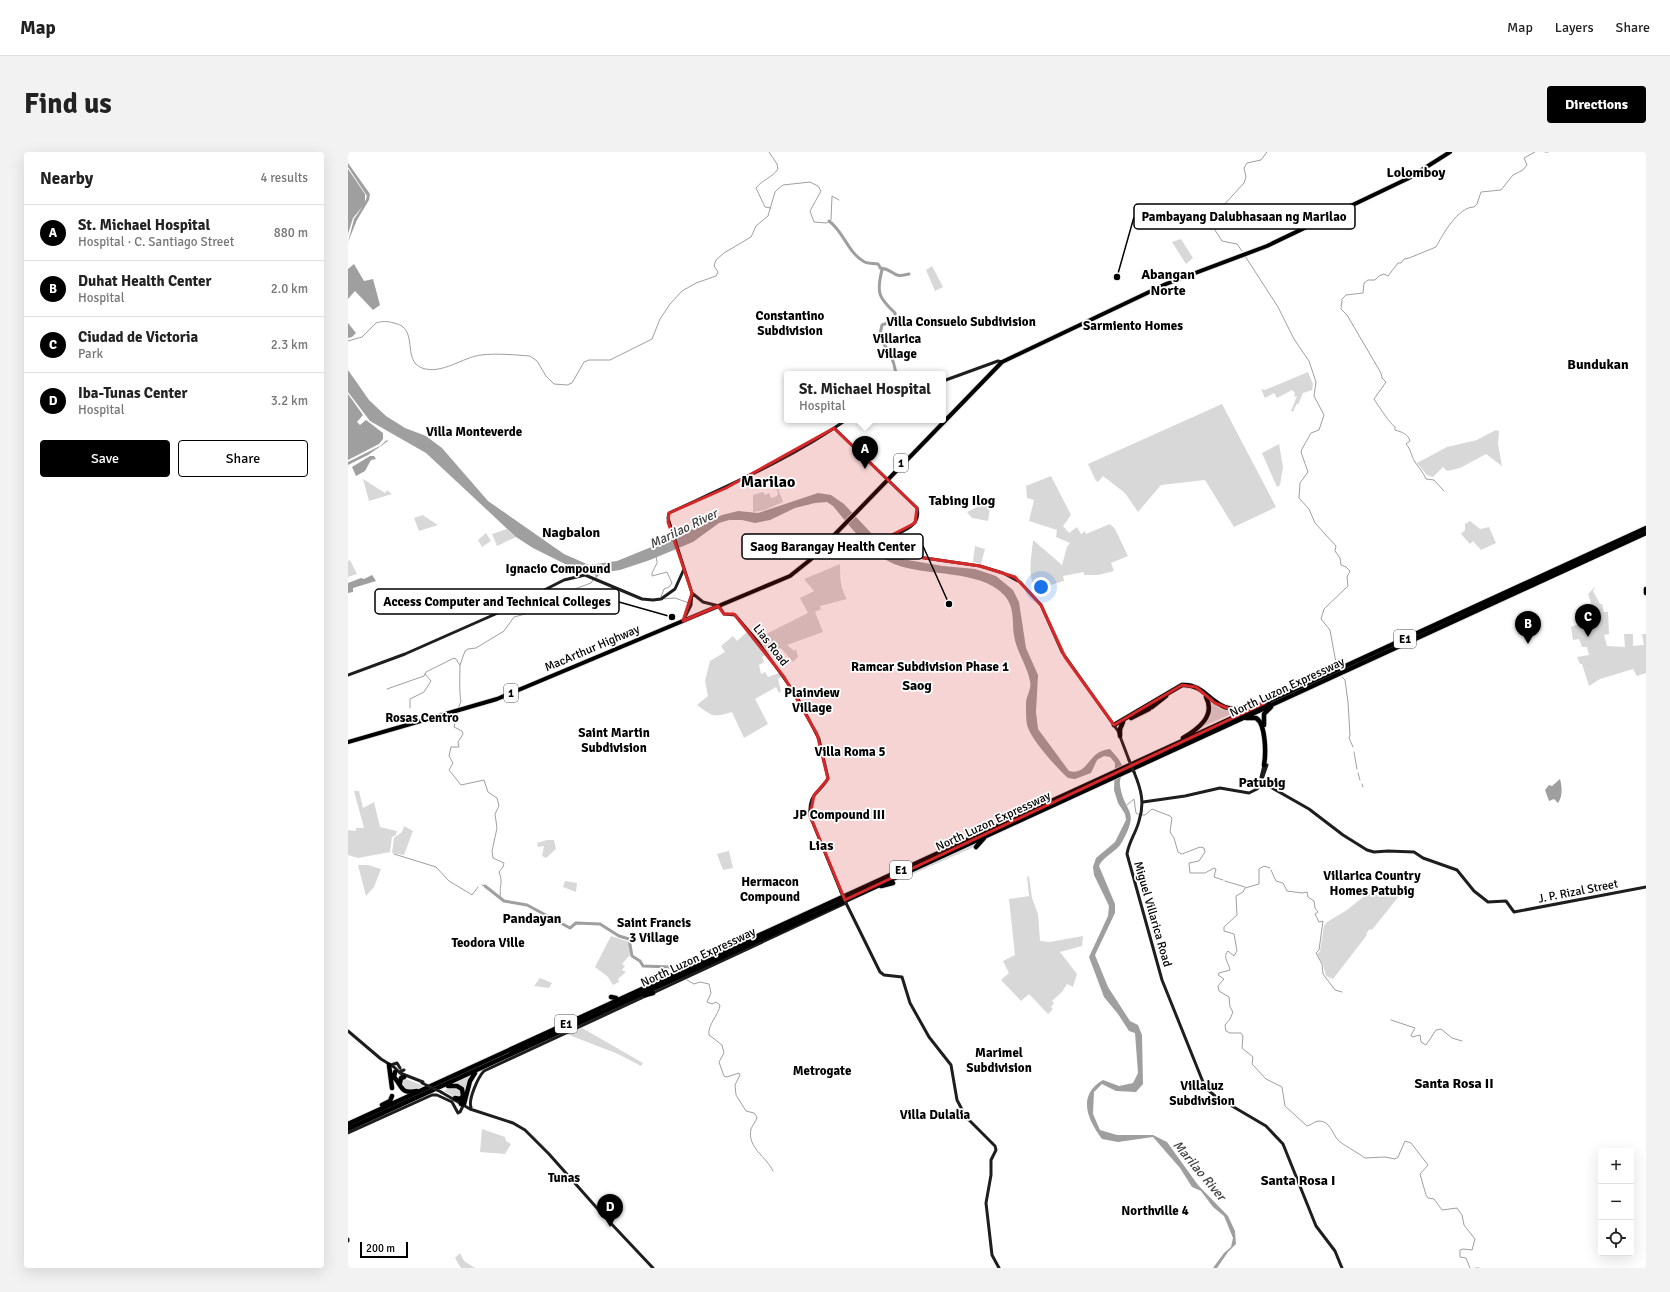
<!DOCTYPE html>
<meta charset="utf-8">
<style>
body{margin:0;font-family:Signika,sans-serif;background:#f2f2f2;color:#222}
.controls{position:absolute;right:12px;bottom:12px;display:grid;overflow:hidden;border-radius:4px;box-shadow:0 4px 16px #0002}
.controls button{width:36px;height:36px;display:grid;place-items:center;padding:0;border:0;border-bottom:1px solid #e0e0e0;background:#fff;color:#222;font:20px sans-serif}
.scale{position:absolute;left:12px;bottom:10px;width:48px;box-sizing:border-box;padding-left:4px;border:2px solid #000;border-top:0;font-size:11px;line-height:14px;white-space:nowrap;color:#000;-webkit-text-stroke:3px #fff;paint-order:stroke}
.you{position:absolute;left:693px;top:435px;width:14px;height:14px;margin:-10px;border:3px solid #fff;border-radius:50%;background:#1a73e8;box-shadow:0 0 0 6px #1a73e833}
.badge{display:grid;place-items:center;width:26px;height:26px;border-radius:50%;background:#000;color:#fff;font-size:13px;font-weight:700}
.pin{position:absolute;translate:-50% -33px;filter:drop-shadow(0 1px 2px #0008)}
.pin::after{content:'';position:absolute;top:21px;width:14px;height:12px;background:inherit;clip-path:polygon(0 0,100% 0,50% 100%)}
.popup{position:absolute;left:436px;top:219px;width:162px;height:52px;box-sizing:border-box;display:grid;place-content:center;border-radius:4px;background:#fff;filter:drop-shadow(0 1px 3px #0005);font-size:13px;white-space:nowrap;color:#767676}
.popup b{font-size:15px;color:#222}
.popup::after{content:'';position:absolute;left:50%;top:100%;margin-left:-8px;border:8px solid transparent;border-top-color:#fff}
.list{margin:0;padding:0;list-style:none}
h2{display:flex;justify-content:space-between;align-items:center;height:52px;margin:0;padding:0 16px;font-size:17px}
h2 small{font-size:13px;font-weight:400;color:#767676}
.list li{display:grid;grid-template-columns:26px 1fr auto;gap:12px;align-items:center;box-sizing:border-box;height:56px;padding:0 16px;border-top:1px solid #e0e0e0}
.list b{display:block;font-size:15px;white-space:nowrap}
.list p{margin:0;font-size:13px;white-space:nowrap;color:#767676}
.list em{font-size:13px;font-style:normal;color:#767676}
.actions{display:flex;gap:8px;padding:12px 16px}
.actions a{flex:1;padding:9px 0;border:1px solid #000;border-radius:4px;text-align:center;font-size:14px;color:#000}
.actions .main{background:#000;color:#fff}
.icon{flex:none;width:22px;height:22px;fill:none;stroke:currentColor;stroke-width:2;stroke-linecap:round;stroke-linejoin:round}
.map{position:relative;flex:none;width:1298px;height:1116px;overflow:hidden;border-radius:4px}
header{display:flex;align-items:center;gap:24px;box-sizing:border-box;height:56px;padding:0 20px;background:#fff;border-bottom:1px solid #e0e0e0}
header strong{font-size:19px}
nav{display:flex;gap:22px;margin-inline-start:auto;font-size:14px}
.intro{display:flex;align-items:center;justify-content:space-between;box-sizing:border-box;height:96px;padding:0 24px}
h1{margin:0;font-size:28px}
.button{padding:10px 18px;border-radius:4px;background:#000;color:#fff;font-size:14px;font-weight:700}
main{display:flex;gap:24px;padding:0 24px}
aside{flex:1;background:#fff;border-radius:4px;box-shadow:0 4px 16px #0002}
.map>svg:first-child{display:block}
</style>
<header>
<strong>Map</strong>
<nav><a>Map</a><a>Layers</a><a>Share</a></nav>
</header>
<div class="intro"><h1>Find us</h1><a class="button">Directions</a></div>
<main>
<aside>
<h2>Nearby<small>4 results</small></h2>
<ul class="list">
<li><span class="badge">A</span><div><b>St. Michael Hospital</b><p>Hospital · C. Santiago Street</p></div><em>880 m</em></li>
<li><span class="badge">B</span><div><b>Duhat Health Center</b><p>Hospital</p></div><em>2.0 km</em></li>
<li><span class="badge">C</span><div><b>Ciudad de Victoria</b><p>Park</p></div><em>2.3 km</em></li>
<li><span class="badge">D</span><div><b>Iba-Tunas Center</b><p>Hospital</p></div><em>3.2 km</em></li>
</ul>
<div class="actions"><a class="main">Save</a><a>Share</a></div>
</aside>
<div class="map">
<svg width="1298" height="1116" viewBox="0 0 1298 1116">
<rect width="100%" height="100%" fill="#fff"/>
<path fill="#d8d8d8" d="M833 87 845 106 838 112 824 90Z
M584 114 595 135 587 139 578 118Z
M960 220 965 232 964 238 955 241 950 253 949 251 945 260 943 259 949 244 946 245 947 241 944 238 929 246 926 241 917 246 913 237 917 238Z
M874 252 928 355 886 375 857 328 813 333 790 360 777 341 755 324 750 330 748 329 740 312Z
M1148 278 1151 279 1150 292 1154 314 1138 302 1112 316 1099 319 1095 315 1085 325 1079 323 1069 311 1099 295 1129 288Z
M931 292 935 315 932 333 929 335 914 301Z
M703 324 723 363 715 374 721 381 729 375 733 382 737 379 738 382 762 372 767 377 780 404 763 411 766 419 750 423H736V420L715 424 716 429 689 437C678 427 684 403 685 388L714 413 719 395 722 391 708 385 709 378 681 369 686 348 679 346 678 334Z
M15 327 37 341 39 338 44 342 21 349Z
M429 334 435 350 417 358 405 360V343L415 340 417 343 421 341 423 346 429 344 430 341 428 335Z
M639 350 642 356 640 369 624 366 619 360Z
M75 363 76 364 90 373 71 379 66 366Z
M1122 369 1132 377 1141 375 1148 391 1133 398 1125 389 1122 392 1113 382 1117 378V372Z
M159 377 168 385 149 394 144 382Z
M138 381 143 389 134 395 130 388Z
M627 394 637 397 633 412 625 410Z
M2 408 9 422 0 425V409Z
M492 412C492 425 492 436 499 447L472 454 473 457 467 460 475 480 439 493 446 499 448 497 450 505 445 510 433 496 421 501 410 486 460 461 452 446 466 439 456 427Z
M1248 434 1245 439 1252 452H1254L1256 460H1260L1261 482 1256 483 1259 494 1277 495 1276 482H1285V494L1296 493 1294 482H1298V521L1289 524 1285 517 1252 527 1241 534 1234 512H1232L1229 505 1241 503 1239 495H1234L1231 487 1225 488 1223 475 1233 471 1246 469V460L1240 442Z
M399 480 418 503 414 505 416 510 411 513 413 522 417 520 420 525 431 521 434 524 430 527 433 539 431 541 428 535 407 547 420 572 396 586 384 560C365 566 364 564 349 553L360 544 357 529 362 509 377 500 373 494 385 484 389 489Z
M861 549 872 557 887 560 850 577C860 568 864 563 861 549Z
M6 639H11L15 656 26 650 32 675 49 679 48 683 44 685 42 700 10 706 0 703V678L8 679V676H16Z
M56 674 65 679 56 703 44 701 46 686 54 680Z
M199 688H206L208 697 198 706 194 704 196 694 190 695 189 691Z
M630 689 626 695 563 723 541 731Z
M381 699 385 716 375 718 369 702Z
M10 713H20L33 717 26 735 18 744Z
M681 724 684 746 690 762 692 789 702 790 735 784 734 794 712 800 729 822 725 835 719 832 714 840 704 849 706 851 703 855 705 857 700 862 681 842 673 849 653 828 661 821 655 809 667 803 661 747 681 744 679 725Z
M217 729 229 731 228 740 215 735Z
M1045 736 1051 744 1024 778 1022 777 1018 782 1019 783 985 827 978 824 975 812 969 802 972 799 976 774 979 770 999 758 1024 738 1031 745Z
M263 784 281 790 282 803 274 812 277 814 274 818 278 820 270 827 271 830 265 833 260 825 247 815Z
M192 826 204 831 201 836 186 834Z
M234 876 295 911 293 914 270 902 221 883H216Z
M123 923 120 927 118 940 113 933 107 931Z
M56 926 75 934 66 938 57 936 55 932Z
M111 935 114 943 108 946 96 939 101 936Z
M134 977 157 985 158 989 163 992 157 1002 132 1000Z
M112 1101 116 1109 127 1116H113L107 1106Z"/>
<path fill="#9f9f9f" d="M0 11 22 42 21 48 9 68 0 90 6 67 15 54 5 66 0 82V17L17 42V50L19 44 0 15Z
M6 112 16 129 25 127 32 153 25 158 7 139 0 147V117Z
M0 171 8 181 4 185 0 186Z
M0 218 21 248 38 264 57 276 78 284 94 296 140 349 216 402 241 413 269 409 323 387 374 363 390 359 410 361 470 341 483 343 496 352 538 397 554 407 595 414 627 417 648 424 665 438 671 450 678 496 690 523 688 560 690 577 721 619C741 624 739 599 762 597 767 603 774 609 775 618 775 623 771 627 772 633 776 662 793 656 774 690 769 700 755 704 751 714L767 752V761L747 803 760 835 782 869 790 873 794 883 795 932 788 940 768 939 754 932 746 940 745 962 752 978 769 983H805L819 990 850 1033 880 1064 887 1079 888 1092 880 1100 869 1116H865L876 1101 883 1095 885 1086 876 1064 865 1055 853 1039 844 1035 832 1016 805 985 770 990 754 987C739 967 729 943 755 928L771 934 785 931 790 921 787 881 781 879 770 862 756 845 741 805 760 764 761 754 746 723 745 715 748 706 767 690 778 668 777 662 770 651 766 638 767 611 762 605 756 604 749 608 743 621 727 627 720 626C709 616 683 588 679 573 678 567 678 559 678 552 678 544 684 537 682 529 679 513 668 499 666 483 664 469 667 455 656 443 632 417 579 425 546 412 521 401 502 374 485 354L479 350 467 351 447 356 422 368 407 371 394 368H381L371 371 345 390 302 408 272 418 253 421 248 426 247 423 225 416 185 396 168 385 78 301 22 269 0 240Z
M0 242 15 263 9 270 12 273 18 268 35 281V287L31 292 0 308Z
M39 288 40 289 20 303 0 313V310L32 294Z
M22 304H26L28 307 23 308 17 319 8 324 4 315Z
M24 423 28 429 5 436V440L0 441V431L13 426 16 427Z
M1212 627C1214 635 1215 644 1210 651L1206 647 1201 649 1197 638 1201 633 1204 634Z"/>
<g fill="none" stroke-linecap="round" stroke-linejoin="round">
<path stroke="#9f9f9f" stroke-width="1" d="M421 0 429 12 430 17C424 26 415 27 408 36L417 55 423 56
M1197 0H1200
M864 73 861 62 873 56 896 31 898 25 896 16 899 11 913 8 919 0
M865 75 874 89 889 92 894 99
M897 104 930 155 946 187 961 209 968 230 966 244 976 263 971 278 963 281 954 297 953 300 960 320 952 331 951 346 961 357 967 371 988 394 987 399 992 406 993 413 998 415 1002 419 999 425 1000 434 976 457 973 467 982 478 988 511
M0 189 14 185 28 171C34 169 39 169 46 171 72 176 53 208 74 216 94 223 115 205 133 203 149 201 167 203 182 204L189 209 198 224 206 232 219 233 224 231 236 210 241 208H262L304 187 312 167 322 152 334 139 348 131 368 124 370 120 366 114 368 108 376 101 403 85 408 74 420 64 427 40 430 37 435 33 462 30 470 34 473 39 462 59 466 70 479 71 483 68 484 44 491 48
M1096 339 1086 328 1078 327C1075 320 1071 316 1067 310 1063 304 1064 299 1058 292L1062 289C1060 282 1054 280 1047 278V275C1043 273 1029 252 1026 247L1038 230 1034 226 1033 221 999 163 993 157 994 147 998 143 1015 141 1016 131 1020 128H1027L1031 124 1036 122 1040 124 1050 111H1053L1056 107 1061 106 1088 95C1095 82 1110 55 1126 55L1129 52 1133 40 1153 38 1165 23 1175 18 1179 13 1176 6 1187 0
M308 404 309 410
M309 411 304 421V424L319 420 324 431 321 435 316 437 313 445
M314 447 327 446 341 451
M994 525 997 528 1000 550 1002 583 1001 586 1005 595
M39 537 76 524 78 520 104 507 107 506 112 513 117 499 120 497 128 496 156 479 166 465 181 461 224 438 243 431 245 428
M62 556V547L76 540 83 529 77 522
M110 557 113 549C111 543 112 520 112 513
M110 560 106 575 114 579 115 582 110 590 111 595H103L101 604 105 611 101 618 113 633 136 628 140 640 149 646 151 654 147 662 149 676 144 699 145 706 156 711 155 715 151 720C156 732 150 735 153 747
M1006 600 1009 617
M1010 621 1012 628
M1014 632 1015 635
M779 653 786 647 788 661 792 663H797L804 657 822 664 824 666 822 680 826 686 830 700 834 702 852 695 856 696 857 700 851 709 841 711 842 721H857L866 716 868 717 866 725 875 728
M46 702 88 715 101 729 121 741 124 743 130 735
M922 716 916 714 911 717V732L897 736 895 740 888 744 889 763 876 775V779L886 782 889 799 886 804 880 799C874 805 881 811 882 818L871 821 870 823 876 827 870 834 871 839 881 845 882 855 885 860 882 867 877 873 878 879 882 881H893L895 884 894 896 905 905 904 912 918 927 934 935 937 954 959 974C963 973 967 969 971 969 982 969 984 981 990 988 992 991 1012 1002 1017 1006L1037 1005 1047 1007 1050 1005 1057 989 1063 991 1080 1013 1072 1022 1078 1043 1080 1046 1086 1047 1094 1058 1109 1056 1114 1063 1116 1073 1127 1087 1124 1098 1115 1097 1112 1098V1105L1118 1106 1122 1116
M923 718 928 729 935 731 939 739 954 741 959 740 960 745 966 749 967 756 970 760 967 762 971 770 975 769 971 798 968 801 974 812 975 822 987 838 994 840
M877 729 897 735
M134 733 137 734
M339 828 346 832 352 830 361 832 363 841 359 850 364 852 368 850 372 853C371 863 359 873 361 883L374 893 376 901 371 910 376 924 379 925 391 921 392 923 387 933 388 943 398 959 406 961 409 965C408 970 405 972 403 977 399 996 418 1004 425 1019
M1043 868 1067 876 1063 883 1064 885 1072 883 1073 890 1078 893 1088 878 1093 877 1104 886 1114 889
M1128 1116H1131"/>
<path stroke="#9f9f9f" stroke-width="3" d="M481 69C496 80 499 99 515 109 518 112 525 111 530 112L534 118C528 141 531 146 547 161V168L534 173C529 191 536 189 542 202 545 208 547 215 548 221
M532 116C547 117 543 127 561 122
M137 734 156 749 179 753 222 776 228 771 252 772 271 784 281 787 284 804 292 809 295 814 323 815"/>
<defs>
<path id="trunk" d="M0 590 149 547 442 424 462 408 654 210 818 132 919 94 1061 26 1102 0"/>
<path id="motorway" d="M1298 437V441
M804 555 818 544
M783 566 801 557
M898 566H908C918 572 918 602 916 613
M766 573 834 533C862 531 864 566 902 555
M916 573V562L923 555
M772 584V577L775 570
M835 586C850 577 868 564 858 545
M628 695 636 686
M533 734 545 731
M297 843 305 841
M263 845 268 846
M41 913 44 936
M47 920 46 925C55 935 52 942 69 939
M52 931 53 926 56 925
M100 934H109L114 937 115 944 113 952
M107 946 112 947 115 944
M116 952 122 929 127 921
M34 953 42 949 44 944
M0 972 1298 376
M0 977 1298 381"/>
</defs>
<use href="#trunk" stroke="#dbdbdb" stroke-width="5.5"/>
<use href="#motorway" stroke="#dbdbdb" stroke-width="6"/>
<path stroke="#1e1e1e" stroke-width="3" d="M595 229 650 209 654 210
M486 276 569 356C574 375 553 379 541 386L540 389 542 392 563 404 632 414 655 421 672 430 693 453 714 500 770 579 781 608
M335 469 343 453 344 441
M0 523 57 502 161 456 216 428 237 423 294 447 305 448 313 447 327 437 336 417
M786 620C793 637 797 651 791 669 788 681 781 689 779 702L814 828 855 930 859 937 867 944 918 974 935 992 968 1074 987 1099 994 1116
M913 625 916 613
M912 629 961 657 995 683 1019 698 1026 700 1040 699 1066 700 1075 706 1109 718 1126 739 1140 750 1158 749 1166 760 1298 735
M795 650 837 644 872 636 901 641 909 637 912 633 919 613
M493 740 462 664C460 640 472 642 480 626L471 587 448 543 411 491 387 463 376 462 371 454 355 450 344 441 320 366 321 361C381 333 443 307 498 268
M498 751 532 820 536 823 554 825 562 851 581 885 603 913 609 948 618 965 647 994 648 998 643 1008V1023L638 1051 644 1103 651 1116
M305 841 498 751
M0 879 33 907 46 915 52 921 75 930
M43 913 49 911 52 916
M54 923 53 919 56 918
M93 940 122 957 165 971 177 978 201 1002 256 1064 305 1116
M123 955C120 948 130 925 136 919L300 843
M0 981 84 943H89L104 950 110 961 112 960 116 952
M0 1087V1089"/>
<use href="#trunk" stroke="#000" stroke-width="4"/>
<use href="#motorway" stroke="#000" stroke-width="4.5"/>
<path stroke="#1e1e1e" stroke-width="3" d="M781 608 786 620
M493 740 498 751
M74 931 93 940"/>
</g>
<path fill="#d62828" fill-opacity="0.2" stroke="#d62828" stroke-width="3" stroke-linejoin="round" d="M486 276 569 356 567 371 536 387 563 404 632 414 667 425 693 453 717 505 766 573 834 533 848 535 867 551 882 557 893 558 917 551 497 748 462 664 466 643 480 627 469 582 436 525 386 462H376L370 454 335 469 344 441 320 370 321 361 378 336Z"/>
<g text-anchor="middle" stroke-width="3.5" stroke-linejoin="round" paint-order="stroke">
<g fill="#fff" stroke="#4c4c4c" stroke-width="1">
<rect x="546" y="302" width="14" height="18" rx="3"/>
<rect x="1046" y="478" width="22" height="18" rx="3"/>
<rect x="156" y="532" width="14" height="18" rx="3"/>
<rect x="542" y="709" width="22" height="18" rx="3"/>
<rect x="207" y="863" width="22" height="18" rx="3"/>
</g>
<g font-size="11" font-weight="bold" fill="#000">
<text x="553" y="315">1</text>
<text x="1057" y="491">E1</text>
<text x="163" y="545">1</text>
<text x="553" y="722">E1</text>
<text x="218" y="876">E1</text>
</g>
<g font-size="12" fill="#000" stroke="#fff">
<text transform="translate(423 493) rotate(52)" y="4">Lias Road</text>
<text transform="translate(244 496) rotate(-23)" y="4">MacArthur Highway</text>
<text transform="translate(939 535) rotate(-25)" y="4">North Luzon Expressway</text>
<text transform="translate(645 669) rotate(-25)" y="4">North Luzon Expressway</text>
<text transform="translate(1230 739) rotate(-11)" y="4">J. P. Rizal Street</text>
<text transform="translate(805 762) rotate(74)" y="4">Miguel Villarica Road</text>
<text transform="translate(350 805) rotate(-25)" y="4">North Luzon Expressway</text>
</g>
<g font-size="13" font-weight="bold" fill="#000" stroke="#fff">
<text x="442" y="168">Constantino<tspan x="442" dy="15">Subdivision</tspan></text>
<text x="613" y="174">Villa Consuelo Subdivision</text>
<text x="785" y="178">Sarmiento Homes</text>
<text x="549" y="191">Villarica<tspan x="549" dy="15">Village</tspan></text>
<text x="126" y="284">Villa Monteverde</text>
<text x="210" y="421">Ignacio Compound</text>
<text x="582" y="519">Ramcar Subdivision Phase 1</text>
<text x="464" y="545">Plainview<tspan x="464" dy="15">Village</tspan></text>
<text x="74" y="570">Rosas Centro</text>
<text x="266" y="585">Saint Martin<tspan x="266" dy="15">Subdivision</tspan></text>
<text x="502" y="604">Villa Roma 5</text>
<text x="491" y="667">JP Compound III</text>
<text x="1024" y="728">Villarica Country<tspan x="1024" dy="15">Homes Patubig</tspan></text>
<text x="422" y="734">Hermacon<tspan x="422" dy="15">Compound</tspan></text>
<text x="306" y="775">Saint Francis<tspan x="306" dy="15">3 Village</tspan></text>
<text x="140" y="795">Teodora Ville</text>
<text x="651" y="905">Marimel<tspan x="651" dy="15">Subdivision</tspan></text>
<text x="474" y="923">Metrogate</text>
<text x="854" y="938">Villaluz<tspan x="854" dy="15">Subdivision</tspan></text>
<text x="587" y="967">Villa Dulalia</text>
<text x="216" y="1030">Tunas</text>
<text x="807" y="1063">Northville 4</text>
</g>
<g font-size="13" font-style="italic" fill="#404040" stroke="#fff">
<text transform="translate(335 376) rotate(-26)" y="5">Marilao River</text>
<text transform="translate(852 1018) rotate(50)" y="5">Marilao River</text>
</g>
<g font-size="14" font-weight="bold" fill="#000" stroke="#fff">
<text x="1068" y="25">Lolomboy</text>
<text x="820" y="127">Abangan<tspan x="820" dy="16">Norte</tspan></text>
<text x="1250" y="217">Bundukan</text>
<text x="614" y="353">Tabing Ilog</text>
<text x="223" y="385">Nagbalon</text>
<text x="569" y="538">Saog</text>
<text x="914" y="635">Patubig</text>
<text x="473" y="698">Lias</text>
<text x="184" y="771">Pandayan</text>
<text x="1106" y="936">Santa Rosa II</text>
<text x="950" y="1033">Santa Rosa I</text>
</g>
<g font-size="16" font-weight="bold" fill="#000" stroke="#fff">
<text x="420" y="335">Marilao</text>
</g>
</g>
<path fill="none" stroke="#000" stroke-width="1.5" d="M769 125L786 65M601 452L575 394M324 465L271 450"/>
<g fill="#000" stroke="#fff" stroke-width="1.5">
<circle cx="769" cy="125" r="4"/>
<circle cx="601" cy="452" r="4"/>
<circle cx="324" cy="465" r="4"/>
</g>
<g fill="#fff" stroke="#000" stroke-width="1.5">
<rect x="786" y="52" width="221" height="25" rx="4"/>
<rect x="394" y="382" width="181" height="25" rx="4"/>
<rect x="27" y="437" width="244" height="25" rx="4"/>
</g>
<g font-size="13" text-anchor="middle" font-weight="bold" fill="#000">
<text x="896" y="69">Pambayang Dalubhasaan ng Marilao</text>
<text x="485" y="399">Saog Barangay Health Center</text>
<text x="149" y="454">Access Computer and Technical Colleges</text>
</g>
</svg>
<div class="controls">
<button>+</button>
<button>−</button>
<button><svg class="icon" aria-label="locate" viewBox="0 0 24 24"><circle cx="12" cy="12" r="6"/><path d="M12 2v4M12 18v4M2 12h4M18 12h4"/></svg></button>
</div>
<div class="scale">200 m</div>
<div class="you"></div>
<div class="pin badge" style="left:517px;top:317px">A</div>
<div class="popup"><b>St. Michael Hospital</b>Hospital</div>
<div class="pin badge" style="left:1180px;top:492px">B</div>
<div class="pin badge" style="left:1240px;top:485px">C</div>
<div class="pin badge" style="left:262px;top:1075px">D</div>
</div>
</main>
